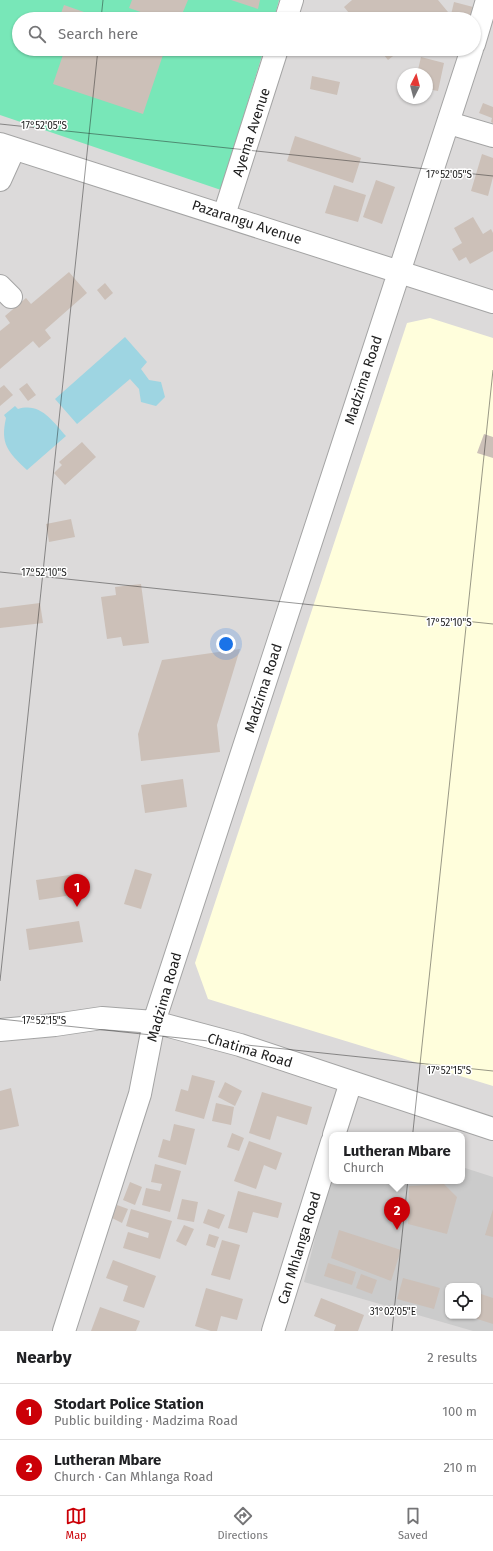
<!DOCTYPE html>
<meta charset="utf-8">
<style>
body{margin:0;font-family:"Fira Sans",sans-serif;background:#f2f2f2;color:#202124}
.controls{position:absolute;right:12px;bottom:12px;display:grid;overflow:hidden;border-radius:8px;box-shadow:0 1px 3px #0004}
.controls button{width:36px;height:36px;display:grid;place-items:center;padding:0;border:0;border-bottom:1px solid #e0e0e0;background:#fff;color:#202124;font:20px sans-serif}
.compass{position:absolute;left:397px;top:68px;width:36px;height:36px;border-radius:50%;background:#fff;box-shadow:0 1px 3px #0004;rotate:6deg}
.you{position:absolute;left:226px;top:644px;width:14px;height:14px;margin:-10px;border:3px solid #fff;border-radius:50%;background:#1a73e8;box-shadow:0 0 0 6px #1a73e833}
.badge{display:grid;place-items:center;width:26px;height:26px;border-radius:50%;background:#cb0007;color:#fff;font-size:13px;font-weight:700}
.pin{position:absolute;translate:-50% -33px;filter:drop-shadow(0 1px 2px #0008)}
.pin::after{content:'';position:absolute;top:21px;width:14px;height:12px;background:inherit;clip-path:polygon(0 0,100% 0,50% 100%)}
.popup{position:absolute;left:329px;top:1132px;width:136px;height:52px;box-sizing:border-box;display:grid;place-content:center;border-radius:8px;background:#fff;filter:drop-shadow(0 1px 3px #0005);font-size:13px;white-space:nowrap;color:#757577}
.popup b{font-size:15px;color:#202124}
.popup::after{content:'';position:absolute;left:50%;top:100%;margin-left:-8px;border:8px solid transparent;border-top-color:#fff}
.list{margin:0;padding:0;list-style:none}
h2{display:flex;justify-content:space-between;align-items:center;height:52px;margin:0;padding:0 16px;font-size:17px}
h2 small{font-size:13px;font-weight:400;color:#757577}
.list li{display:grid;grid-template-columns:26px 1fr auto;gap:12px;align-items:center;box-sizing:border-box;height:56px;padding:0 16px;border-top:1px solid #e0e0e0}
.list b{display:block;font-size:15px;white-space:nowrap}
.list p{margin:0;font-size:13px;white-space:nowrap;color:#757577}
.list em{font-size:13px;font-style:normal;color:#757577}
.icon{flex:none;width:22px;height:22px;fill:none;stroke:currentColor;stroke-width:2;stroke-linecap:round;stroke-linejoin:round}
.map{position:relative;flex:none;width:493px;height:1331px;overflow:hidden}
.search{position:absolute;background:#fff;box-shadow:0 1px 3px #0004;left:12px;right:12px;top:12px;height:44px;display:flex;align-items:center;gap:10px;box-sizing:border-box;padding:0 14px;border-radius:22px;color:#757577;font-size:15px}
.sheet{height:164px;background:#fff}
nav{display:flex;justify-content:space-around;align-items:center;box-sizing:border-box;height:56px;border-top:1px solid #e0e0e0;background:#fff;font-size:11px;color:#757577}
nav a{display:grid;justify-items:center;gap:2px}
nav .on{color:#cb0007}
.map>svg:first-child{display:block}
</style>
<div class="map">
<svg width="493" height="1331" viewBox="0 0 493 1331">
<rect width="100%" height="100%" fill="#f0ebe2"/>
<path fill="#dcdada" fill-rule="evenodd" d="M0 0H493V1331H0ZM19 19H474V49H19ZM403 74H427V98H403ZM332 1135H462V1181H332ZM448 1286H478V1316H448Z"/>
<path fill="#fffedc" d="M430 318 493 338V1086L208 999 195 963 407 323Z"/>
<path fill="#cbcbcb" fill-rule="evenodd" d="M462 1167 493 1177V1331H473L304 1282 332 1171V1181H462ZM448 1286H478V1316H448Z"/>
<path fill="#78e7b8" d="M0 0H279L274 19H19V49H264L221 190 0 115Z"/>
<path fill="#9ed5e2" d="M125 337 147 362 141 369 149 380 161 382 165 397 156 406 141 402 139 389 130 379 77 424 55 399Z
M15 406 18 409C41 402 53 422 66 436L27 470C8 452 0 444 6 418L4 415Z"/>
<path fill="#ccc0b8" d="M132 0H188L180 19H161L129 8Z
M231 0H260L258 9Z
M352 0H438L448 12 439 19H354L344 7Z
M454 2 473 7 470 19H450Z
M64 5 104 19H59Z
M65 49H165L143 114 53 84Z
M379 49H402L388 60Z
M421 57 444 63 438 91 427 89V74H417Z
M312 76 340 82 337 95 310 89Z
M483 103 493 107V123L491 122 492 118 479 113Z
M295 136 361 158 353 183 287 161Z
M482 154 493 158V177L488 196 471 191Z
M376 180 395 187 382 224 363 217Z
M334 185 366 195 358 222 325 213Z
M473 217 483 234 491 229 493 233V251L470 264 466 257 459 261 452 249 462 243 454 228Z
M69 272 87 293 45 330 51 338 39 348 33 341 0 369V331L10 323 5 316 26 298 31 304Z
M105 283 113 293 105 300 97 290Z
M27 383 36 395 28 401 19 389Z
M4 385 13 395 0 406V388Z
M484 434 493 437V458L477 453Z
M82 442 96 457 65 485 54 473 62 465 59 462Z
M71 519 75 537 49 542 46 524Z
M141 584 149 643 123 646 121 637 107 639 101 597 116 595 115 587Z
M40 603 43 623 0 628V608Z
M240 649 217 725 220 752 141 761 138 734 162 660Z
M183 779 187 807 145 813 141 785Z
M135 869 152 874 141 909 124 904Z
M76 874 79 894 39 900 36 880Z
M79 921 83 942 29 950 26 929Z
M192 1075 215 1081 204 1119 175 1111 181 1089 188 1091Z
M225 1082 242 1091 235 1106 218 1097Z
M11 1088 19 1126 0 1130V1091Z
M262 1092 312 1107 307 1125 277 1116 270 1140 249 1133Z
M216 1103 234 1107 231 1125 212 1121Z
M174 1124 195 1129 186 1165 158 1157 163 1139 170 1141Z
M232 1133 244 1138 239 1151 227 1147Z
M249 1141 282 1153 276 1170 264 1165 256 1189 234 1181Z
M155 1164 181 1171 170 1212 142 1205 146 1188 160 1191 162 1184 151 1182Z
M130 1182 142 1187 135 1205 123 1200Z
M444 1184 457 1197 447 1234 408 1224 409 1186Z
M238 1191 282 1203 278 1218 253 1212 247 1233 228 1228Z
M182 1199 198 1202 194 1222 177 1219Z
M117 1205 128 1209 122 1223 112 1218Z
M131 1209 172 1221 160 1259 123 1248 128 1232 148 1238 149 1233 126 1226Z
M208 1209 225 1215 219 1229 203 1223Z
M493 1209V1237L485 1235Z
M184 1225 194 1229 186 1246 176 1241Z
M339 1230 401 1250 391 1281 331 1258Z
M209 1234 219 1237 215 1248 206 1245Z
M222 1240 240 1245 230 1280 211 1275Z
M113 1260 156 1276 144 1308 123 1301 128 1286 106 1278Z
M328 1263 356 1272 352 1285 324 1276Z
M361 1274 377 1280 372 1294 356 1288Z
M403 1278 440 1288 434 1309 397 1299Z
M206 1288 243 1299 237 1320 221 1316 217 1331H211L195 1326Z
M478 1293 493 1298V1324L468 1316H478Z
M321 1298 364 1315 358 1331H334L336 1325 314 1316Z
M100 1307 140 1321 136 1331H91Z"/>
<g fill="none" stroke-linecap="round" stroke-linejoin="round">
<defs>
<path id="minor" d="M286 19 292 0
M474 44 487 0
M449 123 493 136
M0 144 493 302
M0 180 14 149
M224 215 277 49
M0 286 11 297
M0 1030 55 1025 102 1018 154 1022 240 1045 493 1129
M334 1135 351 1082
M64 1331 140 1094 154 1022 472 49
M273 1331 332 1142"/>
</defs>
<use href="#minor" stroke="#a4a4a4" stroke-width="24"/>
<use href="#minor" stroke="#fff" stroke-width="22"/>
</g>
<path fill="none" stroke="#1d1d1d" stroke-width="1" stroke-opacity="0.45" d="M101 19 103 0M0 124 493 176M0 572 493 624M0 981 98 49M0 1019 493 1071M392 1331 493 370"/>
<g text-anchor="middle" stroke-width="3" stroke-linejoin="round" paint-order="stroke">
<g font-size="14" fill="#1d1d1d" stroke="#fff">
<text transform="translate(251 132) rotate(-72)" y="5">Ayema Avenue</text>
<text transform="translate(247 222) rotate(18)" y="5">Pazarangu Avenue</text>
<text transform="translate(363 380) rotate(-72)" y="5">Madzima Road</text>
<text transform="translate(263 688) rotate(-72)" y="5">Madzima Road</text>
<text transform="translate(164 997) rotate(-74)" y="5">Madzima Road</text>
<text transform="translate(250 1050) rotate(17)" y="5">Chatima Road</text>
<text transform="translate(299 1248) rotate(-73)" y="5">Can Mhlanga Road</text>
</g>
</g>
<g font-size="10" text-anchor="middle" fill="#1d1d1d" stroke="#fff" stroke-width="3" stroke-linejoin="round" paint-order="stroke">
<text x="44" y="129">17°52'05"S</text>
<text x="449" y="178">17°52'05"S</text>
<text x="44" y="576">17°52'10"S</text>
<text x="449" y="626">17°52'10"S</text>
<text x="44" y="1024">17°52'15"S</text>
<text x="449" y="1074">17°52'15"S</text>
<text x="393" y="1315">31°02'05"E</text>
</g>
</svg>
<div class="controls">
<button><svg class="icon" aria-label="locate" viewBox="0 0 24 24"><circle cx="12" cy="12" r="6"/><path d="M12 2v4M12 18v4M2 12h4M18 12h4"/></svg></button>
</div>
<svg class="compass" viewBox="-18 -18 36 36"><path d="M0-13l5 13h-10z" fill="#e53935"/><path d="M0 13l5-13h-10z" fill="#757577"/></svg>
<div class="you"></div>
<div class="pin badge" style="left:77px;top:907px">1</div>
<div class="pin badge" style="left:397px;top:1230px">2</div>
<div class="popup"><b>Lutheran Mbare</b>Church</div>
<div class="search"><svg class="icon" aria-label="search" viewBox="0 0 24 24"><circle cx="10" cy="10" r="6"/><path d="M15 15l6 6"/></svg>Search here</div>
</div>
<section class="sheet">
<h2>Nearby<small>2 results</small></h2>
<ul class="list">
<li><span class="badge">1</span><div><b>Stodart Police Station</b><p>Public building · Madzima Road</p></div><em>100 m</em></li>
<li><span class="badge">2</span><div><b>Lutheran Mbare</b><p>Church · Can Mhlanga Road</p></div><em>210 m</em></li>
</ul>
</section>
<nav>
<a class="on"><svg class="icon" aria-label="map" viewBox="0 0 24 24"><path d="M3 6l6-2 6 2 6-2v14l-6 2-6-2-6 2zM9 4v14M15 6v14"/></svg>Map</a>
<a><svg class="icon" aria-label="directions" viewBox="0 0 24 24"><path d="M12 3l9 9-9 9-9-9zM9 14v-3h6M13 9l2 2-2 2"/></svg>Directions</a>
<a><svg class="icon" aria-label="saved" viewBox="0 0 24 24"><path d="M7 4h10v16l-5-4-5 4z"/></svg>Saved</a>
</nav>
